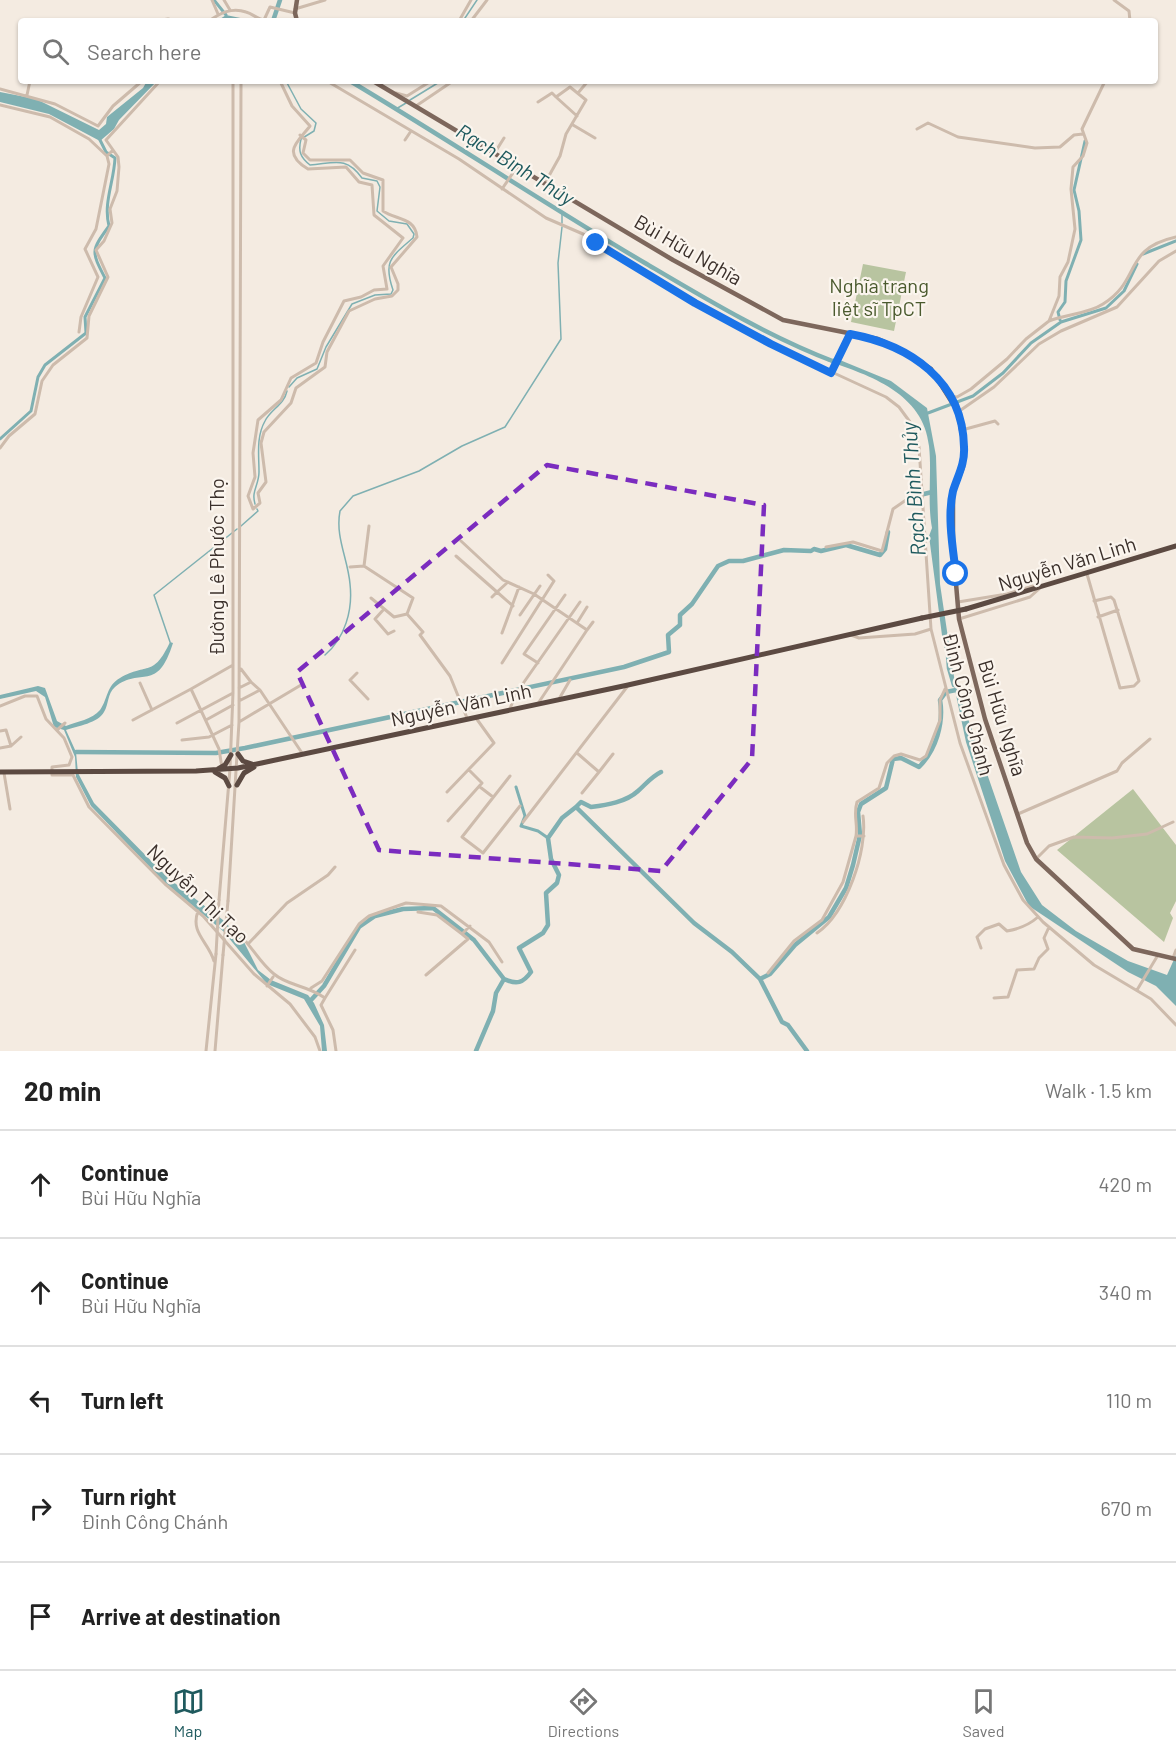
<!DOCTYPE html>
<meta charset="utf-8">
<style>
body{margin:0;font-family:Barlow,sans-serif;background:#f6f6f6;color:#222}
.stop{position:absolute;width:18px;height:18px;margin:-14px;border:4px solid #1a73e8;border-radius:50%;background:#fff}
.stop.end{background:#1a73e8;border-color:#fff;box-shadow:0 2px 6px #0008}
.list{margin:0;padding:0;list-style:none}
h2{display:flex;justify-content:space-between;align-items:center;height:78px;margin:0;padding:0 24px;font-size:26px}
h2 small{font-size:20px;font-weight:400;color:#767676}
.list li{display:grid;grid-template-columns:39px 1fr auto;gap:18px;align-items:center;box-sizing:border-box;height:108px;padding:0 24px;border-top:2px solid #e0e0e0}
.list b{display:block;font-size:22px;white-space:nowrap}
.list p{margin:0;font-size:20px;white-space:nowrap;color:#767676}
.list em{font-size:20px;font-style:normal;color:#767676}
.icon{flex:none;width:33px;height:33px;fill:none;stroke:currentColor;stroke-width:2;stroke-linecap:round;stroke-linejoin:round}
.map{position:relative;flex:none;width:1176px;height:1051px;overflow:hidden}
.search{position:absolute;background:#fff;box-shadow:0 2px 4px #0004;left:18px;right:18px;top:18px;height:66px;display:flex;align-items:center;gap:15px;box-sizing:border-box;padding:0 21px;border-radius:6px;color:#767676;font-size:22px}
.sheet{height:618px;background:#fff}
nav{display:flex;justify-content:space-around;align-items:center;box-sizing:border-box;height:84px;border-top:2px solid #e0e0e0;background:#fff;font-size:16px;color:#767676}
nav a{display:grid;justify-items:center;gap:3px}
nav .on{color:#1f5a5e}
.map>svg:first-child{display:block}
</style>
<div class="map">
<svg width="1176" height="1051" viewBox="0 0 1176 1051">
<rect width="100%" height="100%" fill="#f4ebe1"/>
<path fill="#b8c4a0" d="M863 264 906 272 894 331 851 322Z
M1133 789 1176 845V901L1170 913 1173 918 1164 942 1057 850Z"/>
<path fill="#7fb0b2" d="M226 15 255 21H217Z
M147 81H157L119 120 114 129 100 141 49 114 0 102V92L36 99 99 130 106 124 107 117 143 88Z
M835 358 891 381 927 408 936 456 940 584 954 678 1021 872 1042 905 1076 931 1128 961 1167 975 1176 955V1006L1156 986 1128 972 1029 906 1005 861 966 742 949 662 943 643 929 536 932 528C927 501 932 473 929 446 924 394 870 375 827 361Z
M170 642 173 643C157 694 141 666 115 687 107 694 109 704 104 712 98 723 78 726 66 730L76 752 78 773 94 803 168 878 223 920 244 942 258 970 271 980 308 995 314 1003 324 1025 327 1051H322L320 1026 304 999 267 984 223 931 164 882 91 806 76 777 75 757 64 730 54 727 45 697 36 691 0 699V695L38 686 45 688 57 721 66 726C76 722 93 719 100 710 108 699 106 686 120 678 148 662 153 678 170 642Z"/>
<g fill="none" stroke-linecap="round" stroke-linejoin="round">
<path stroke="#7fb0b2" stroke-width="1.5" d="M463 21 477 0
M286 81 301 109 316 123 314 131 301 139C298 151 300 157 310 165 335 163 346 156 362 178L377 181 380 187 377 211 389 221 407 224 414 234 413 238C391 257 383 261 393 290L391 294 375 295 352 304 326 347 317 369 297 378 289 387
M410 100 441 81
M396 109 406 103
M562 223V214
M255 504C251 491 259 485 259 472 259 455 256 437 265 421 271 409 284 405 287 391
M241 526 258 511 257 509
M170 642 154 595 237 529
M325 655C345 638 353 610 350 584 348 559 335 537 340 511L353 496 419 471 462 446 505 427 561 339 558 263 562 227"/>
<path stroke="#7fb0b2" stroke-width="3" d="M214 0 226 15
M1143 254 1176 241
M1060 320 1058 312 1065 302 1066 281 1081 240 1079 211 1074 190 1085 141
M928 413 973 396 1003 373 1031 343 1061 322 1106 308 1124 291 1137 264
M0 439 31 411 38 377 45 365 86 333 85 317 105 278C91 251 91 251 109 226 103 203 114 182 115 158L106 152 99 138
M516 787 525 816 521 826 538 831 548 838"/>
<path stroke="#7fb0b2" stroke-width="4.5" d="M273 21 280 0
M350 81C449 140 545 204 645 263 706 299 769 337 835 362
M912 497 932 492
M948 655 949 668 954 685
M76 752 216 753 245 748 624 667 669 652 668 635 680 625V615L692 604 718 566 729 561H743L784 550 811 551 814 549 821 551 846 545 880 555 885 549 888 532
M576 807 581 802 591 807C607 805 626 802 638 791 646 784 651 777 661 772
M504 979C517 985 523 983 531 972L519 948 543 933 548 925 546 893 557 883 559 875 551 859 548 838 562 818 576 807 694 923 732 952 760 979
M312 999 324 986 359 927 375 916 403 909 433 908 474 940 504 979 496 993 493 1011 476 1051
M807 1051 788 1025 782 1022 760 979 770 974 795 945 829 917 846 888 853 865 860 835 858 812 861 804 886 788 893 759 901 758 919 767C936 750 944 723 940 700L946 692 956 690"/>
<path stroke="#cdbbac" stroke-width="3" d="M212 0 218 14
M224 0 230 10
M1114 0 1129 11 1130 21
M295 9 325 0
M156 21 168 19 176 21
M209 21C220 13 232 7 246 12 253 14 257 19 264 20L270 7 295 13
M459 21 471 0
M471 21 487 0
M280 81 292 106 310 126C299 141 280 152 308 169L346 167 359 182 372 185 374 215 403 238 383 266 387 289 374 290 361 297 344 301 323 342 316 363 291 378 281 400 258 420 253 453 255 477 248 496 253 509 260 503 258 493 266 482 261 443 264 432 291 403 296 388 325 367 327 352 349 311 375 299 392 296 398 290V284L391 267 417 237C415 217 396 220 383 211V180L363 173 350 160H310L303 153 306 140 300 135
M327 81 459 159 546 218 583 234 695 303 771 344 886 397 899 407 910 422 919 447 931 629 960 743 1004 865 1023 900 1043 922 1094 965 1151 999 1176 1025
M0 89 55 104 98 126 113 106 142 81
M396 93 407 96 431 81
M578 93 588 81
M27 95 30 81
M556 97 577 116
M538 102 552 93 556 97 570 87 586 100 566 134 560 156 545 183
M0 105 50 117 89 139 107 156
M416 106 453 81
M573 125 595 138
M917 129 928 123 958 137 1035 148 1060 147 1074 135 1083 134
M405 140 411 131
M494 154 504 138
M502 189 517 167
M1049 321C1066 314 1088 314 1103 304 1142 280 1122 249 1176 237
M79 332 81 317 98 277 85 249 96 229 109 164 107 156 113 150
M831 373 850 334
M950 396 957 397 971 389 1007 359 1026 339 1049 321 1059 296 1060 277 1068 262 1075 229 1071 189 1073 167 1083 156 1087 143 1082 129 1105 81
M958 412 994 387 1039 344 1061 331 1117 307 1159 261 1176 251
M962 430 995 421 998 424
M0 448 9 436 35 414 42 381 53 365 87 338 89 316 108 277 96 250 104 241 112 223 110 209 117 191 119 167 118 157 106 140 160 81
M369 526 364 566 413 598 407 614 423 632 420 635 450 676 467 718
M461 541 503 580 534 594 587 630 539 702
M826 547 853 542 882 551 893 509 922 489
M456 556 497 592 508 582
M350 567 364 566
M1087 574 1120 688 1134 686 1139 681 1114 600 1111 597 1094 601
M492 597 497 592 513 606
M371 598 394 617 407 614
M958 602 1007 594 1033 586 1039 589 1030 597 959 619
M384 609 375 619 388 634 394 631
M520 615 540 586
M1098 617 1118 610
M577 623 587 607
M587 630 593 622
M502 633 519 587
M851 635 859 638 915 634 931 629
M502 663 554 581 548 575
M538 663 524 654 565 595
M357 673 350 680 368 699
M251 682 260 690
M140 683 152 710
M239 688 251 682 241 669
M559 699 570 680
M239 701 260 690 302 753
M0 706 25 696H37L46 719 64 738 72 757 69 765 52 767V775H73L89 807 165 884 203 916 254 974 290 1004 315 1037 320 1051
M510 709 515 695 580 602
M133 720 191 689
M206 720 233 705
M239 722 301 685
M177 723 233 693
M57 730 65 723
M0 731 6 730 11 746 0 748
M182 740 209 737 232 725
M11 746 21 737
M577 753 599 772 582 793
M222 768 219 749 191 689 233 665
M599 772 613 754
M4 773 10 809
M510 776 462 837 483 853 520 806
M480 787 493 797
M447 792 494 743 476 718
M1018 814 1117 771 1122 763 1150 739
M448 821 482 783 469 770
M523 822 627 687
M864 836H856C858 823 853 815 857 802L879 788 887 763 894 756 901 754 920 760 926 756 940 720V700L945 689
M1036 859 1049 846 1074 837 1112 838 1147 834 1173 822
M219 900 230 769 233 693V81
M228 901 239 722 241 81
M198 911C190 933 208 941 214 961
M418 912 437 915 462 934
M817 933C846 913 868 851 863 816
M240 935C252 947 261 964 274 974 288 986 307 985 325 998L321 1005 333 1030 336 1051
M249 943 287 903 328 875 335 867
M981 948 977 937 985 929 999 924 1007 931C1019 929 1029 925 1038 917
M1173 958 1176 950
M768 973 794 941 822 920 843 882 856 836
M426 975 468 939 462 934 470 926
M267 986 273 977
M311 988 322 981 359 924 369 916 406 903 441 906 489 942 502 962
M1137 990 1158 955
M325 998 355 950
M994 998 1008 997 1017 970 1034 969 1039 958 1048 949 1044 938 1049 927
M206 1051 216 954
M215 1051 223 955"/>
<path stroke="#7d675c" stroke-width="4.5" d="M297 21 295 13 297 0
M373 81 673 260 783 320 878 339 900 349 931 369 958 412 964 447 963 467 953 493V548L959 619 985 719 1027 843 1036 859 1133 949 1176 959"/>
<path stroke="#5c4a42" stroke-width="5" d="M966 609 1176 546
M238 754 243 761 252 764
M218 769 225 765 231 755
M0 772 196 771 238 768 628 685 922 618
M215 772 225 778 229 786
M237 785 244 773 254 767"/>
<path stroke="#cdbbac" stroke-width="3" d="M216 954 219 900
M223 955 228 901"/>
<path stroke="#5c4a42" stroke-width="5" d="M922 618 966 609"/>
</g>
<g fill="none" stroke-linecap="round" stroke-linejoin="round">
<path stroke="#1a73e8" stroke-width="8" d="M596 243 695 303 771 344 831 373 850 334C910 345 963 381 964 447 965 464 958 475 953 491 947 516 953 549 956 574"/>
</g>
<path fill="none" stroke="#7b2cbf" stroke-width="4.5" stroke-dasharray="12 8" stroke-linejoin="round" d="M547 465 764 505 752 759 661 871 379 850 297 672Z"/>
<g text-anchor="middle" stroke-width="4.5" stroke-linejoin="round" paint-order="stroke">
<g font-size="20" fill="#3b302b" stroke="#fbf5ee">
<text transform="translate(688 250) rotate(30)" y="7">Bùi Hữu Nghĩa</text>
<text transform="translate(1067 564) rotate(-17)" y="7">Nguyễn Văn Linh</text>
<text transform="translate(217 567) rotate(-90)" y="7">Đường Lê Phước Thọ</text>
<text transform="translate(968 704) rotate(75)" y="7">Đinh Công Chánh</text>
<text transform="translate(461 705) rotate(-12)" y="7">Nguyễn Văn Linh</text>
<text transform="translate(1002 718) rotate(73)" y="7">Bùi Hữu Nghĩa</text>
<text transform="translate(198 894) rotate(44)" y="7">Nguyễn Thị Tạo</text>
</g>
<g font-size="20" fill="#4a5a2e" stroke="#fbf5ee">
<text x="879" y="293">Nghĩa trang<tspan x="879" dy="23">liệt sĩ TpCT</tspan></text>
</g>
<g font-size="21" font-style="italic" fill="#1f5a5e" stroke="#fbf5ee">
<text transform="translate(515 165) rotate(32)" y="7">Rạch Bình Thủy</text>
<text transform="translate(914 489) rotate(-94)" y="7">Rạch Bình Thủy</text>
</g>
</g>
</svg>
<div class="stop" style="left:956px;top:574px"></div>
<div class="stop end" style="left:596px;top:243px"></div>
<div class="search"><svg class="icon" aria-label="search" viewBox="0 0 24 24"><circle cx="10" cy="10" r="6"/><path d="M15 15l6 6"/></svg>Search here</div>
</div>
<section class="sheet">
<h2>20 min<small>Walk · 1.5 km</small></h2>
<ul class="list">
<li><svg class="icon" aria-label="ahead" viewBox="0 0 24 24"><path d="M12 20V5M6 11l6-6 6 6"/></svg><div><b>Continue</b><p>Bùi Hữu Nghĩa</p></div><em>420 m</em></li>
<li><svg class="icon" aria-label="ahead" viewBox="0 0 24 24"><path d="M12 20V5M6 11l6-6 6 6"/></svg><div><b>Continue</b><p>Bùi Hữu Nghĩa</p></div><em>340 m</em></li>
<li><svg class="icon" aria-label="left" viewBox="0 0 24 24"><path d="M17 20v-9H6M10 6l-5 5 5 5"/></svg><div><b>Turn left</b></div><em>110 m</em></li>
<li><svg class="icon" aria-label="right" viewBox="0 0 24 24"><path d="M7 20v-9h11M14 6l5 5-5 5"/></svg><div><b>Turn right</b><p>Đinh Công Chánh</p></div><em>670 m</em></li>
<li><svg class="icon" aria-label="arrive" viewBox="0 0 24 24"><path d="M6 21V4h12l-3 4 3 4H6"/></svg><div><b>Arrive at destination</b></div></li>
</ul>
</section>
<nav>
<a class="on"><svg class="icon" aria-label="map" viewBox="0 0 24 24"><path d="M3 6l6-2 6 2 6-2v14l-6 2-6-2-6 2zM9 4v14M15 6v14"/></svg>Map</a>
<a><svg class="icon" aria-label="directions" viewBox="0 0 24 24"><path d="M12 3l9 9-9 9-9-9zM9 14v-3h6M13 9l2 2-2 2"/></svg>Directions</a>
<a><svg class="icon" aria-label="saved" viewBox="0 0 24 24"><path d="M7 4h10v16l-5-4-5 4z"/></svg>Saved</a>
</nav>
